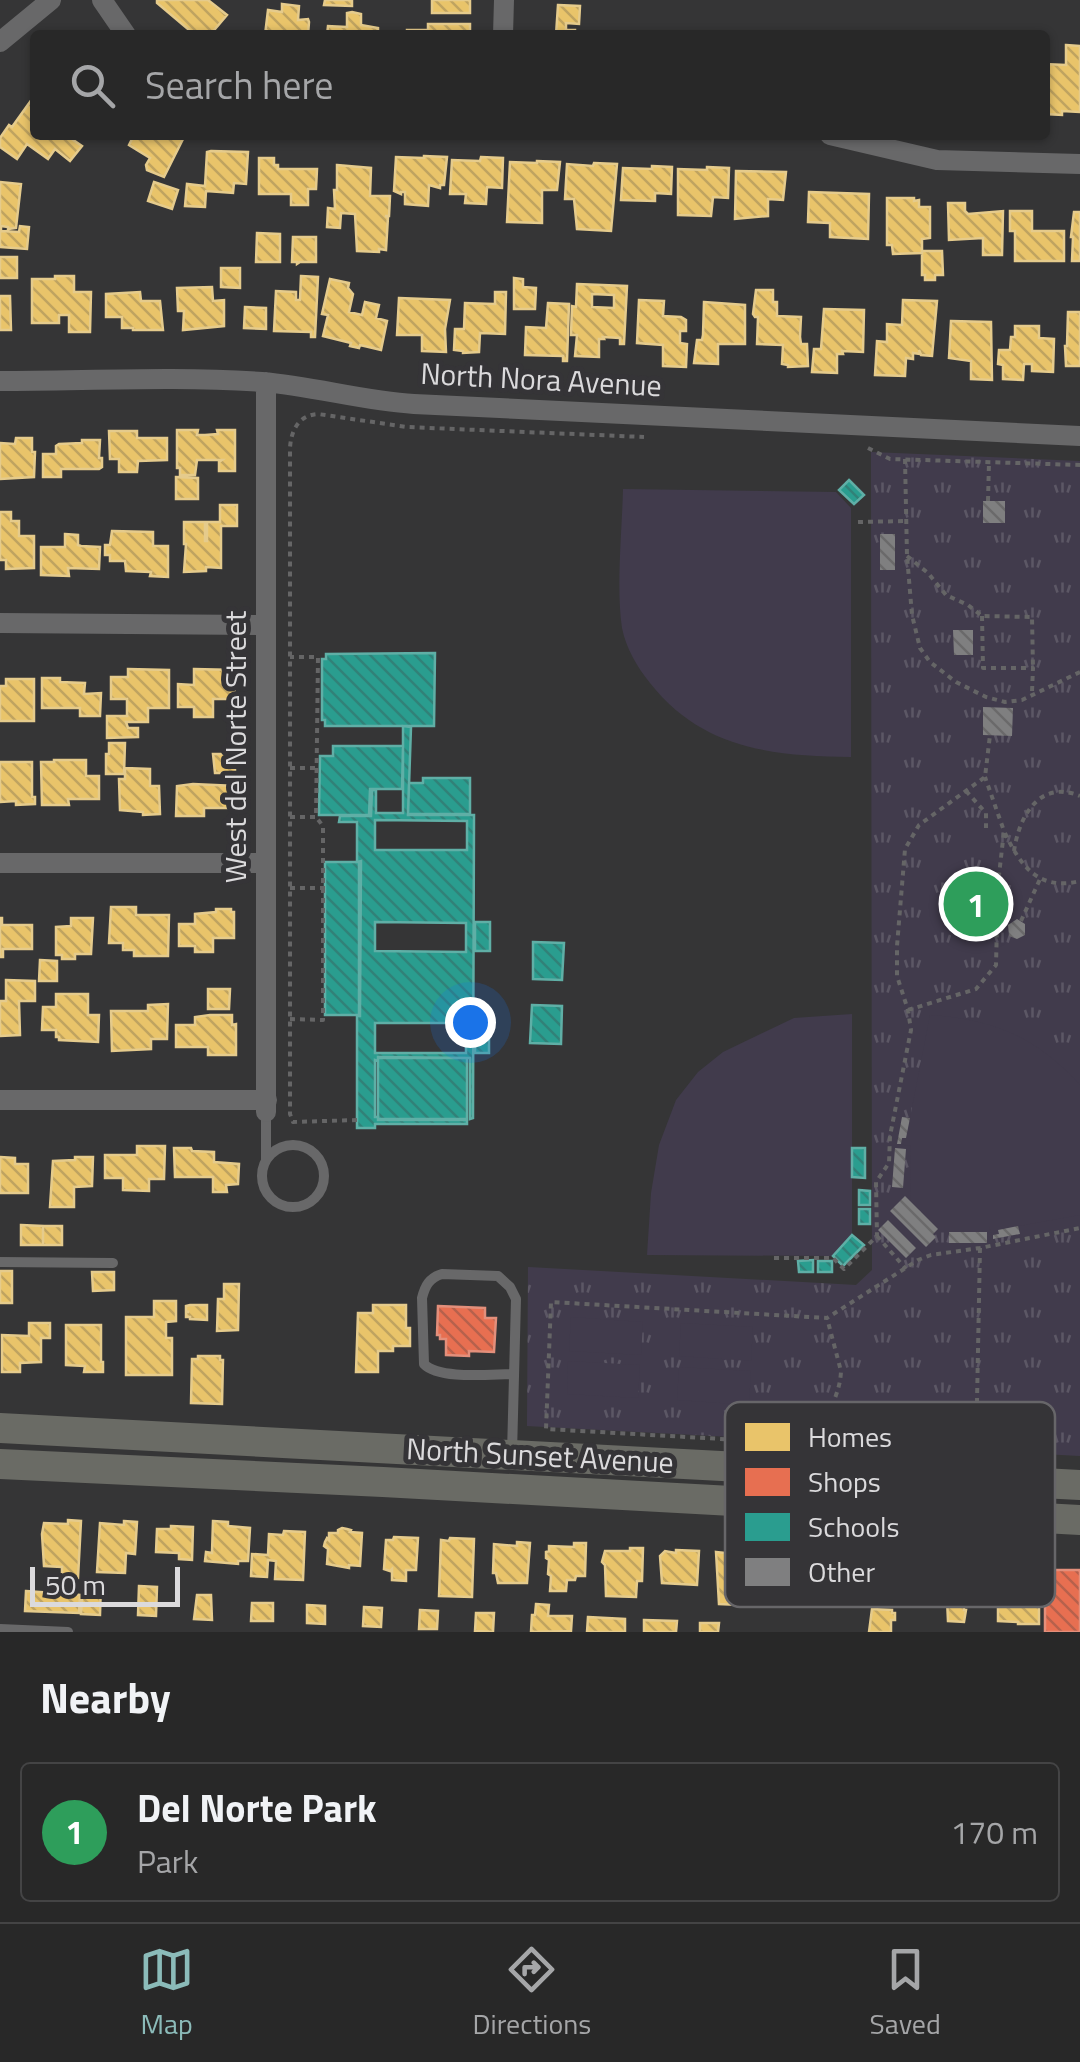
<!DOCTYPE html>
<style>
body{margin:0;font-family:"Titillium Web",sans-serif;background:#343434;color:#f1f3f6}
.scale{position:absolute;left:30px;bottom:25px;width:150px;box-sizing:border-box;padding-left:10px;border:5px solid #dbdadc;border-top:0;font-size:28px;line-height:35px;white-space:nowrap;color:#dbdadc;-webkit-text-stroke:8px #353437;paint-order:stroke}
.you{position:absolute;left:470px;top:1022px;width:35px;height:35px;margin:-25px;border:8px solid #fff;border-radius:50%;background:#1a73e8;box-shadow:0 0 0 15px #1a73e833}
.badge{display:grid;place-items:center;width:65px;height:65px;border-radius:50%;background:#8bbbb9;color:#fff;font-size:32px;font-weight:700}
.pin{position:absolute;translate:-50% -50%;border:5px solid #fff;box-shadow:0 2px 10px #0006}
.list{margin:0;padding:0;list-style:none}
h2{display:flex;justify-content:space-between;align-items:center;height:130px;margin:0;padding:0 40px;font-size:42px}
h2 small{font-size:32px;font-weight:400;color:#a5a6a8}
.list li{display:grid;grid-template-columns:65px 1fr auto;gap:30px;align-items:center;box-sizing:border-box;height:140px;margin:0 20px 20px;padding:0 20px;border:2px solid #444445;border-radius:10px}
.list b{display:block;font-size:38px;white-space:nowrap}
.list p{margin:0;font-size:32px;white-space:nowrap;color:#a5a6a8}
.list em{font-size:32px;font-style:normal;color:#a5a6a8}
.icon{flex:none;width:55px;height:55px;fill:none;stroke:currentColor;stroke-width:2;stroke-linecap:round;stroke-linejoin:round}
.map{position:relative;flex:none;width:1080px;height:1632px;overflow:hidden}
.search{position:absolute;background:#282828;box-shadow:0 2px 8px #0004;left:30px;right:30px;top:30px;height:110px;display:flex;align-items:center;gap:25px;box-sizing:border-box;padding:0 35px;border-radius:10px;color:#a5a6a8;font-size:38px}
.sheet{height:290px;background:#282828}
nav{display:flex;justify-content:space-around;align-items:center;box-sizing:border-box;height:140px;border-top:2px solid #444445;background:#282828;font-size:28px;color:#a5a6a8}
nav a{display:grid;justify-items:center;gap:5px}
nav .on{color:#8bbbb9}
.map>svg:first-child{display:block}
</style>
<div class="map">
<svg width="1080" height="1632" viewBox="0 0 1080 1632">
<defs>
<pattern id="grass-tufts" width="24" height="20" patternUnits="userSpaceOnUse" patternTransform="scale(2.5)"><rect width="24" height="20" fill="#413b4c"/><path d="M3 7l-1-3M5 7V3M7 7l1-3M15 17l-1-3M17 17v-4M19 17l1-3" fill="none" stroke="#5c5765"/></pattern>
<pattern id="homes-back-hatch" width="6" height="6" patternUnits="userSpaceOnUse" patternTransform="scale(2.5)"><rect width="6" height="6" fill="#e9c46a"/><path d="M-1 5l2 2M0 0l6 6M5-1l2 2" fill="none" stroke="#bfa360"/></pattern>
<pattern id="shops-back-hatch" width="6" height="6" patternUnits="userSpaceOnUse" patternTransform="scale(2.5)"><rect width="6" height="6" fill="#e76f51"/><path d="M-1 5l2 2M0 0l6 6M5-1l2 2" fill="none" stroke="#b6614c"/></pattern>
<pattern id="schools-back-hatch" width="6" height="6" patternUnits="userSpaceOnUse" patternTransform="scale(2.5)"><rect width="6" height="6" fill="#2a9d8f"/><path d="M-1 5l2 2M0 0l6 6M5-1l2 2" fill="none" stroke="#318178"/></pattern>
<pattern id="building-back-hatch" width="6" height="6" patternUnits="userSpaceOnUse" patternTransform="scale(2.5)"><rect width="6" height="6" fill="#7f7f80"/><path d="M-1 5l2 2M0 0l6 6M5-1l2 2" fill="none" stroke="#6a696a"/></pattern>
</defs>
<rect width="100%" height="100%" fill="#353536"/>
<path fill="url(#grass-tufts)" d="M871 452 1080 461V1456L527 1426 528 1267 856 1285 872 1270Z"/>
<path fill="#413b4c" d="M623 489 836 492 851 508V757C772 756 702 749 650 683 637 667 626 648 622 628 616 588 622 531 623 489Z
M852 1014V1235L833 1256 647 1255 651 1193 659 1145 676 1100 698 1072 723 1052 794 1018Z
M930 1015C993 1019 1037 1037 1080 1085V1215L1019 1226 1020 1234 993 1239 989 1226H935L910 1201 911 1146 897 1144 902 1117 910 1118Z
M571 1317 643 1322 641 1355 569 1351Z
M681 1323 753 1327 751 1361 679 1356Z
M568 1361 640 1365 638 1398 567 1394Z
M679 1367 751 1371 749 1405 677 1400Z"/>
<path fill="url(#homes-back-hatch)" stroke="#e5cb8c" stroke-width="2.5" fill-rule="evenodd" d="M157 0H208L227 15 210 35H195L157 3Z
M325 0H352V6L324 5Z
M432 0H470V13H432Z
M282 4 299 6 298 20 308 19 309 22 308 35H265L268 10 282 12Z
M558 5 580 6 579 24 566 23V30H575V35H556Z
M352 12 361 14V25L378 28V35H327L328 26 347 27V13Z
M428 24H470V35H407V30H428Z
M1066 45 1080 46V112L1062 111V115L1045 114V64L1066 65Z
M35 95V135H70L69 137 82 146 70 161 55 149 48 159 27 144 17 159 0 147V138L9 125 12 127Z
M134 135H185L164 177 147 170 146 165 150 158 129 145Z
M211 151 248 152 246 184 234 183 233 193 206 191 205 207 185 206 187 184 205 186 207 152Z
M424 156 447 157 444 185H440V188L429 185 428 206 405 204V192H401V194L394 191 396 157 424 158Z
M481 157 503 158 502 188 487 187 486 204 465 203 466 194H450L452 160 480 161Z
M259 158H274V165H278V169H317L316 189H308V205H291V194H259Z
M537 161 560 162 557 190H542V223L507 222 510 162 537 163Z
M594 163 617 164 611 231 577 229 574 199H565L567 164 593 166Z
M337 165 371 168 370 196H390L389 216H385L388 217 386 250 379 249V252L357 251 355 214 341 213 340 228 327 227 328 208 335 209 334 190H337Z
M652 166 672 167 671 194 655 193V201L621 200 623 168 652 169Z
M707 167 729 168 728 198 713 197 711 216 678 215V169L707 170Z
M736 171 786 172 783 200 768 199V216L735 219Z
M0 182 21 184 16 228 8 229V227L1 226V231L19 232 20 226 29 227 27 249 0 247Z
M154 182 178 190 172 209 148 201Z
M809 192 869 194 868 239 830 237V223L808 222Z
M887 198H914V201L919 200V207H930V238L922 239V253L893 254 892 245H887Z
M948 203H965V211L968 214 1003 211 1002 255H983V238L949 240Z
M1010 211H1032V231H1064V261H1015V231H1010Z
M1074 212H1080V261H1072L1073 237H1071Z
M257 233 280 234V262H256Z
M293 237H316V262H300L297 264V262H292Z
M922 251H942L943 275H935V280H925V275H922Z
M0 257H17V278H0Z
M221 268H240V288L221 287Z
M55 276H74V292H91L90 332H69V315H59V323H32V279H55Z
M301 276 318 277 315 337H311V332L274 331 276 291 296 292V300H300Z
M514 278 523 279V287L536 288 535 309H514Z
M330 279 349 283 348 288 353 294 349 312 362 315 365 302 379 305 376 318 387 321 381 350 360 345 359 348 350 346 351 343 323 336 328 315 322 314Z
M577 284 627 286 624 344H620V338L603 337 604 339H599V357L575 356 577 335H571L572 306 576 307ZM592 294 614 295V308L592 307Z
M212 287 213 301 224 300V326L183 330 184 311H178L177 288Z
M756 290H773V302H777V316L801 317 800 337 801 344H807L808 366 788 367V365L782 364 783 345 757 344 758 317H755L753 314Z
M140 292 141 301H160L163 330H133V328H122V317H106V294Z
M495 292H506L505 334 480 333 479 352 463 353V351L454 350 455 329H464L465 303 495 304Z
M0 296H10L11 330H0Z
M399 298 450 300 445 329 446 352 422 351V335H397Z
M639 300 664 301 663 316 681 317 686 320V331H680V343L687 344 686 367 663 366V345L637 343Z
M903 300 937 301 932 356 921 355 919 350 920 354 913 353V359L906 358 905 376 875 375 877 341 887 342V324L902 325Z
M704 302 745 305V344H718V364L694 363 697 340H702L703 335Z
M548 303 569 304 567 361H563V356L525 355 526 327 546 328Z
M245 307 266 308V329L244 328Z
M824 309 864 310 863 352 842 351 843 354H837V373L812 372 814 349H821Z
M1068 312H1080V366H1066L1065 346H1067Z
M951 321 991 322 992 380 971 379V361L949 358Z
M1015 326H1039V338L1054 339 1053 372 1032 371V364H1024L1023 380 1003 379V365L998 364 999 350H1010L1011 337H1015Z
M177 430H198L197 435H205L218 434 217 430H235V471H219V462L222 460H197L195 475H180V468H177Z
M109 431H137V438H167V460L138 461 137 472H119V459H110Z
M16 438H32V452H35L34 477 0 479V443L15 444Z
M82 440H100L99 458H102V467L99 469H61V477H43V454H56V446L59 444 82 443Z
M176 477 198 478V499H176Z
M220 505H237V526H221V568L206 567V571L184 572 186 544H184V522H205V541H207V522H220Z
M0 512H11V521H19V536H34V568L6 569V560H0Z
M112 531 153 532V546H168V577L150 576 151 572 126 571 125 561H110V555H105V545H110Z
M65 534 78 535V545L81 546 100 547 99 569 68 568 69 576 41 575V547H65Z
M128 669 169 670V708H148V722H126L128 728H138V737L107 738V716H127V699H111V677H128Z
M194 669 236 670 234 699H213V717H194V707H178V684L194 685Z
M42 678H60V682L85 683 84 694 101 693 100 716H80V708H42Z
M6 679H34V721H0V686H6Z
M109 743H125L124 774H106V754H109Z
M213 754H235V773H215Z
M54 760H86V776H99V799H68L69 805H42L41 762H54Z
M0 762H32V797H35V804L16 805V801L0 802Z
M125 768 150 769V786H159L160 814 143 815V812L120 810 119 779H125Z
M193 784 236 786V808H204V816H176L177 786Z
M111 907H136V915H169L168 956H134V950H123V943H109Z
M216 909H231V912H234V938H213V952H195V946H179V924H195V914L216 912Z
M0 918H2V925H32V949H3V957H0Z
M71 918H93L91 954H75V959H62V955H56V927L71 926Z
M40 960 57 961V981H39Z
M6 980 35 981V1001H19L20 1035 0 1036V1001H6Z
M208 989H230L229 1009H208Z
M56 994H88V1015H99L98 1042 59 1040V1037H56V1030H42L43 1007H56Z
M168 1004 167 1039H151V1049L112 1051 111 1011H148V1005Z
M210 1015H232V1025L236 1024V1055H208V1047H176V1025H195V1017Z
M137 1146H165L164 1179H149V1191L123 1190V1178H105V1155H137Z
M174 1148H191L192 1151 214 1152V1162L239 1164 238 1184 226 1185 227 1192H213V1177H175Z
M0 1157 15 1158V1164H28V1193H0Z
M75 1157H93L92 1186 74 1187V1207H50L53 1161 75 1160Z
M21 1225 43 1226V1245H21Z
M43 1226H62V1245H43Z
M0 1271H12V1303H0Z
M92 1272H114V1290L93 1291Z
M224 1284H239L238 1330 217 1331 218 1299H224Z
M154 1301H176V1321L166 1322V1338H172V1375H126V1317H154Z
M190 1305H207V1320L190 1319V1317H186V1312H189L186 1311V1306Z
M373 1305H406V1328H410V1346H393V1351H378V1372H356L358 1313H373Z
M29 1323H50V1338H41V1362L20 1363V1372H2V1335L29 1336Z
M66 1325H101V1362H103V1372H84L85 1366 66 1365Z
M198 1356H220V1360H223L222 1404 191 1403 192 1359H198Z
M68 1520 81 1521 78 1578 62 1577V1567L44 1566 42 1534 44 1523 68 1524Z
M124 1521 137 1522 135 1554 126 1553 125 1573 97 1572 100 1523 124 1525Z
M213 1521 228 1522V1526L250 1528 248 1561H238V1564L205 1561 206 1552 212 1553Z
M171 1526 193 1527 192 1560 179 1559V1553L156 1552 157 1529H171Z
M342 1528 347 1529 351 1530 350 1532 362 1533 360 1566 349 1565V1568L327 1564 328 1549 324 1546 325 1542 327 1538 329 1540V1533H338V1530Z
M284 1531 305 1532 303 1580 275 1579 276 1561 268 1560 267 1577 251 1576 252 1554 268 1555 269 1534 283 1535Z
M394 1537 418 1538 416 1570H406V1581L392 1580V1569L390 1571 384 1569 386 1540H393Z
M450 1538 474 1539 472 1597 439 1596 441 1540 449 1541Z
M517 1542 530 1543 527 1583H498L496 1573H493L494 1544 517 1546Z
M574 1543H586L585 1576H576L575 1580H567L566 1591H550L551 1576 548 1574 549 1560 546 1558V1552L549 1551V1546L574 1547Z
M630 1548H643L642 1581H637L636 1597 606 1596 605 1565 602 1562 605 1551H630Z
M676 1550 699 1551 697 1585 662 1583 660 1556 665 1551 676 1553Z
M716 1552 755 1556 753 1590 741 1589 740 1605 719 1604Z
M960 1566 983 1567 981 1602 964 1601V1610H966L964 1622 948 1621 947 1599 949 1584H947V1576H949L950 1571H958Z
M1027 1575V1580H1039V1624H1018V1622L998 1621V1595H1006V1576Z
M83 1584H101L100 1615 81 1614Z
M139 1586 157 1587 156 1616 138 1615Z
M26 1591 80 1595 79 1613 25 1611Z
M197 1595H211L212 1620 194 1619Z
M252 1603H273V1621H251Z
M536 1604 549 1605 548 1616H572L571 1631 531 1632 532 1615H535Z
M307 1605 325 1606V1624L307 1623Z
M364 1607 382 1608 381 1627 363 1626Z
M872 1609 892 1610V1613H895V1620H891V1632H869Z
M420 1610 438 1611 437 1629H419Z
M476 1613H494L493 1632 475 1631Z
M588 1617 625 1619V1632H587Z
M644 1620 677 1621 676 1632H644Z
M700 1623H719L718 1632H700Z"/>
<path fill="url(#shops-back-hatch)" stroke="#e38f7b" stroke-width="2.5" d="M438 1306 485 1308V1318H496L494 1352 469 1351V1356L446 1355V1339H440V1335H437Z
M1045 1570H1080V1632H1045Z"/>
<path fill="url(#schools-back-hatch)" stroke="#5fafa6" stroke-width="2.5" fill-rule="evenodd" d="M849 480 864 495 854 504 839 490Z
M435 653 434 726H325V720H322V659H326V654Z
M403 726 411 727 408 815H474L473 1118 470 1119V1058L378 1057V1061L375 1060V1117H378V1120H467V1124H375V1128H357V1016H360L361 861 357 862V822H339L340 816H371L372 790H376V813H403ZM375 820 467 821V850H375ZM375 922 466 923V952L375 951ZM375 1023H466V1053H375Z
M333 746H403L402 789H370L369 815H319L320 756H333Z
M423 778H470V814H408L409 783H423Z
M325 862H359V1015H325Z
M475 922H490V951H475Z
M533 942 564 943 562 980 533 979Z
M532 1005 562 1006 561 1044 530 1043Z
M475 1023H489V1053H475Z
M378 1058H467V1119H378Z
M852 1148H865V1178L852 1177Z
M859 1190 870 1191V1205H859Z
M859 1209H870V1224H859Z
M852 1235 864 1245 843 1266 833 1256Z
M813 1260V1272H799L798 1261Z
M818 1261H832V1272H818Z"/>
<path fill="url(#building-back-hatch)" d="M983 501H1005V523H983Z
M880 534H895V570H880Z
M953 630H973V655H954Z
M983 707 1013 708 1012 736 983 735Z
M1017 919 1025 924V935L1017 939 1009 936 1008 925Z
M902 1117 910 1118 906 1138H902L901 1144H897Z
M895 1148 906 1149 903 1188 892 1187Z
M905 1196 938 1229 933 1234 936 1237 926 1247 890 1211Z
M888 1220 916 1248 906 1258 878 1230Z
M1018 1226 1020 1234 993 1239V1235L999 1234 998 1230Z
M949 1232H987V1243H949Z"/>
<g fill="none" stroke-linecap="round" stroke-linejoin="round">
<path stroke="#656566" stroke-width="4" stroke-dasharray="5 5" stroke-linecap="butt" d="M868 448 890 459 1080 465
M905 459 907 556 912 615 920 648 930 662 956 682 986 697 1005 702 1022 700 1080 672
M988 501 989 462
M858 522 907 521
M907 556 928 573 946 595 968 605 982 616 1032 617 1033 668
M982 616 983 668H1033L1032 692
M290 768H315
M966 791 986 813V828
M290 817H316L318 657H290
M1005 833C1021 867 1039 891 1080 881
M1014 851C1019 817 1039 779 1080 796
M290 888H325
M1021 921 1040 879
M908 1010 976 989 996 965 998 884 1004 831 985 777
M290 1019 323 1020V826L316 817
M357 1120 293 1122 290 1114V448C291 430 299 415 318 414L407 427 644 437
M877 1236 906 1269
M774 1258H833L844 1269 877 1236 876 1182 889 1163 890 1136 911 1030 908 1010 897 976V946L905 849 919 825 985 777 990 735
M775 1442 546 1429 551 1302 827 1318 918 1260 931 1255 980 1248 1080 1228
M819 1444C822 1418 840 1399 841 1371L827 1318
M976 1453 980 1248"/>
<path stroke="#686869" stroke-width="10" d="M262 1176a31 31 0 1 1 62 0a31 31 0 1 1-62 0Z
M266 1160V1112
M0 1262 113 1263
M512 1453 516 1299 510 1287 498 1276 442 1274C429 1278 425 1286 422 1298L424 1364C439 1380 491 1374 514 1374
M0 1629 68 1632"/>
<path stroke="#686869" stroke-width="20" d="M102 0 126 35
M503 35 504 0
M0 42 51 0
M830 135 937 160 1080 164
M0 381C87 381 175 376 262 382 313 386 363 401 414 404L1080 436
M266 382V1112
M0 623 266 625
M0 863H266
M0 1100H267"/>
<path stroke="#6a6b65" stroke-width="30" d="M0 1428 1080 1485
M0 1464 383 1482 1080 1520"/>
</g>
<g text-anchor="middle" stroke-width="10" stroke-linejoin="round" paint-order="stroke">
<g font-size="30" fill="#dbdadc" stroke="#353437">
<text transform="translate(541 380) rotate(3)" y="10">North Nora Avenue</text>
<text transform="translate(236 747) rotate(-90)" y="10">West del Norte Street</text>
<text transform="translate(540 1456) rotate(3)" y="10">North Sunset Avenue</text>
</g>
</g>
<rect x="725" y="1402" width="330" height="205" rx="15" fill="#353437" stroke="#676669" stroke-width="2.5"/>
<rect x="745" y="1423" width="45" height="28" fill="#e9c46a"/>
<rect x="745" y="1468" width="45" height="28" fill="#e76f51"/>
<rect x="745" y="1513" width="45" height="28" fill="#2a9d8f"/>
<rect x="745" y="1558" width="45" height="28" fill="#7f7f80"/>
<g font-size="28" fill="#dbdadc">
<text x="808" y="1447">Homes</text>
<text x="808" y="1492">Shops</text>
<text x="808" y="1537">Schools</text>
<text x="808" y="1582">Other</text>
</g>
</svg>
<div class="scale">50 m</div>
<div class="you"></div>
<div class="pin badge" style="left:976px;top:904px;background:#2e9e5b">1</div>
<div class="search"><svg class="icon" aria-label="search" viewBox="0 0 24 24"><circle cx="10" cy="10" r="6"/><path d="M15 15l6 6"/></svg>Search here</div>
</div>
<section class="sheet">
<h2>Nearby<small></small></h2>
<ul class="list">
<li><span class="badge" style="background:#2e9e5b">1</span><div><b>Del Norte Park</b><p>Park</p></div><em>170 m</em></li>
</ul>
</section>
<nav>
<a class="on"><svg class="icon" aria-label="map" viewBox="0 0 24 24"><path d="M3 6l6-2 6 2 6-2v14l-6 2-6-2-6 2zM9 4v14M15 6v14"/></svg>Map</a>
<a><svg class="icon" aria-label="directions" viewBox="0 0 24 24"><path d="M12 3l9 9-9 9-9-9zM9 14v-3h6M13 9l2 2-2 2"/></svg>Directions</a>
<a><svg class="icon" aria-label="saved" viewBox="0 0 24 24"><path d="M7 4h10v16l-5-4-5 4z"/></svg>Saved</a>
</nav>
